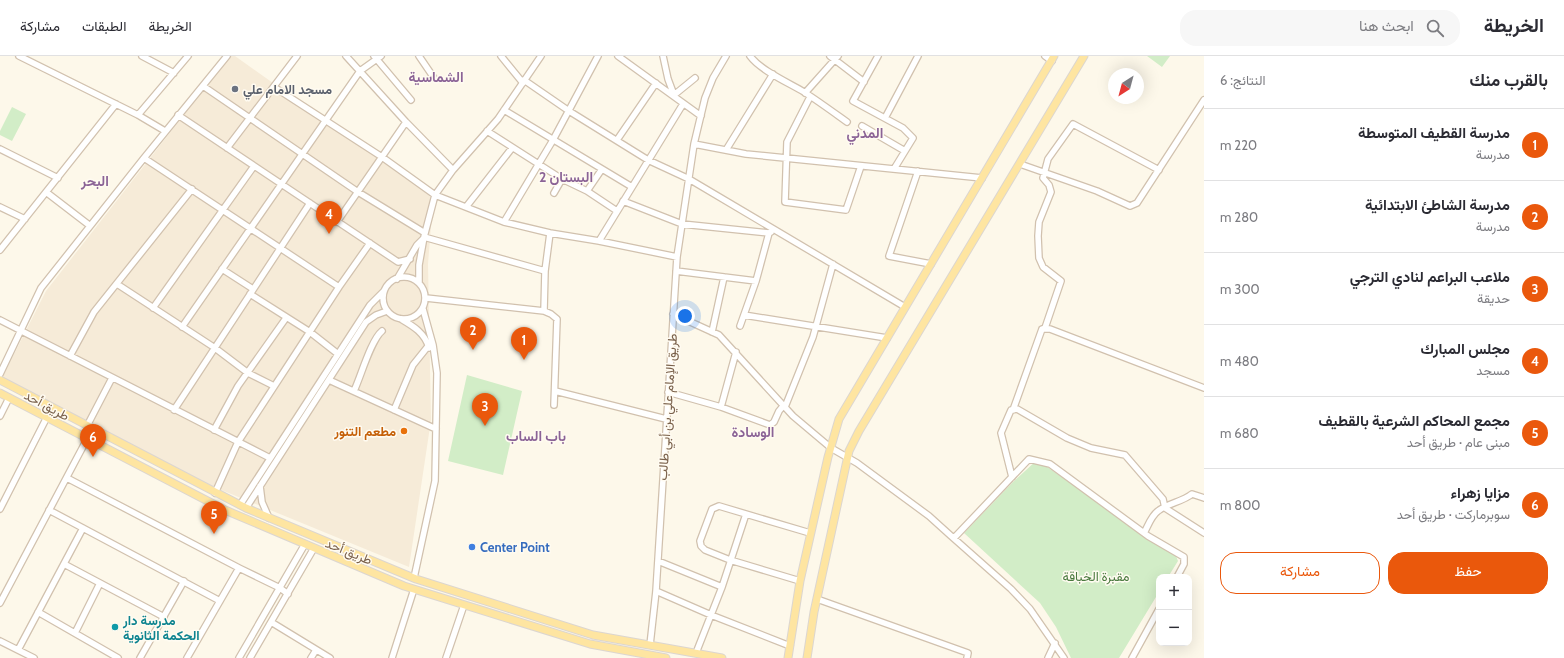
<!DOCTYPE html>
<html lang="ar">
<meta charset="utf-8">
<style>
body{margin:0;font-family:Cabin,Vazirmatn,sans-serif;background:#f7f7f7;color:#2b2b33;direction:rtl}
.controls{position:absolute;right:12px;bottom:12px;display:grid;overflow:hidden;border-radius:8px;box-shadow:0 4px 16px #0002}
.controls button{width:36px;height:36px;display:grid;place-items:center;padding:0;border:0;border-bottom:1px solid #e1e1e2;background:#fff;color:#2b2b33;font:20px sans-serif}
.compass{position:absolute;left:1108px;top:12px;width:36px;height:36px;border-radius:50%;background:#fff;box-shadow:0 4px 16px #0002;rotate:216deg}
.you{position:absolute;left:685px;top:260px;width:14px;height:14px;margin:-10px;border:3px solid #fff;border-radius:50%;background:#1a73e8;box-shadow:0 0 0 6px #1a73e833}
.badge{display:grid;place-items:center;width:26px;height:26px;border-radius:50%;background:#ea580c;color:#fff;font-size:13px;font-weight:700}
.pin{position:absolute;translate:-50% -33px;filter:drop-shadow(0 1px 2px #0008)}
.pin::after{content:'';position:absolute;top:21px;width:14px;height:12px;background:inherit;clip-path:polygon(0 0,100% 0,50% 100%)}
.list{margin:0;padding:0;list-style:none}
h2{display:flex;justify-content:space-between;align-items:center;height:52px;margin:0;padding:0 16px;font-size:17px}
h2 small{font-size:13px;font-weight:400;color:#7c7c81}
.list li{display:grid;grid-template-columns:26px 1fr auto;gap:12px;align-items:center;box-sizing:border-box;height:72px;padding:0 16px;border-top:1px solid #e1e1e2}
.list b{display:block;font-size:15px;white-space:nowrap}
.list p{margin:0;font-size:13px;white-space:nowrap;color:#7c7c81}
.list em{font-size:13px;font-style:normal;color:#7c7c81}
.actions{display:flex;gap:8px;padding:12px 16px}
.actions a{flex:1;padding:9px 0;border:1px solid #ea580c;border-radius:16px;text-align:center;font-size:14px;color:#ea580c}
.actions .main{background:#ea580c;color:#fff}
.icon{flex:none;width:22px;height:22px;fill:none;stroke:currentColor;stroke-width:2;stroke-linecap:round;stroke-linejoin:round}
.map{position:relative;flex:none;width:1204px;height:602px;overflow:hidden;direction:ltr}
header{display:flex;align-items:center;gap:24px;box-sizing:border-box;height:56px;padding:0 20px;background:#fff;border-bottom:1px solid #e1e1e2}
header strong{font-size:19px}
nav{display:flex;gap:22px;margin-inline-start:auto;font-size:14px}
.search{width:280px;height:36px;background:#f7f7f7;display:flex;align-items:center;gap:10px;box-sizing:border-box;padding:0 14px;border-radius:16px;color:#7c7c81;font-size:15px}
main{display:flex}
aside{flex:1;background:#fff}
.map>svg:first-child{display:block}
</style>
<header>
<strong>الخريطة</strong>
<div class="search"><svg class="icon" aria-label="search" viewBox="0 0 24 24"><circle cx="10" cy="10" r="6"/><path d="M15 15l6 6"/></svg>ابحث هنا</div>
<nav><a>الخريطة</a><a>الطبقات</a><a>مشاركة</a></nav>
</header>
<main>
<aside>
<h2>بالقرب منك<small>النتائج: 6</small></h2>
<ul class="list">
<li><span class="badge">1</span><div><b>مدرسة القطيف المتوسطة</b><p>مدرسة</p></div><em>220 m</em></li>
<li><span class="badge">2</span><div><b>مدرسة الشاطئ الابتدائية</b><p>مدرسة</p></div><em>280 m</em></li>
<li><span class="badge">3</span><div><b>ملاعب البراعم لنادي الترجي</b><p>حديقة</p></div><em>300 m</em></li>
<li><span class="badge">4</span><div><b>مجلس المبارك</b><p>مسجد</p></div><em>480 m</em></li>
<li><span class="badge">5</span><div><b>مجمع المحاكم الشرعية بالقطيف</b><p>مبنى عام · طريق أحد</p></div><em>680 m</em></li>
<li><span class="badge">6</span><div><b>مزايا زهراء</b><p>سوبرماركت · طريق أحد</p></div><em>800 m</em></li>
</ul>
<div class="actions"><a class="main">حفظ</a><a>مشاركة</a></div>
</aside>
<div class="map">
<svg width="1204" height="602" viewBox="0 0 1204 602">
<rect width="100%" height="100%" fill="#fdf8ea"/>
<path fill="#f6ebd8" d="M230 0H235L425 135 433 144 428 208 431 364 409 511 202 426 2 322 46 235Z"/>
<path fill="#d2edc7" d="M1147 0H1170L1162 11Z
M12 51 26 58 12 85 0 79V75Z
M467 319 522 335 503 419 448 405Z
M1037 404 1176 500 1178 505 1168 521H1159V536L1119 602H1071L1056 571 1040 547 964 477 1013 426Z"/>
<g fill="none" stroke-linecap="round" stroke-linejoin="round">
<defs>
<path id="minor" d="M19 0 138 59 165 75
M142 0 174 17
M346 0 406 66 453 114
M374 0 411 44
M419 0 434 22
M501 0 523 27
M618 0 701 60
M663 0 668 23 674 39 695 22
M750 0C760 14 789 27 804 36 818 45 833 56 847 66
M830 0 864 26
M878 0 853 45 903 72 913 82 894 113
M1045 0 1052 5
M524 24 569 55 648 104 689 123 905 251
M203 30 358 136 425 177
M274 31 382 101 435 139 504 166 550 177 599 185 677 201
M805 37 838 0
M810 41 787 86 785 146 846 154 861 110
M504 54 632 131
M138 59 188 0
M178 59 398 206 410 203
M885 62 918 0
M862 70 905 95
M487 75 562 123 587 135 617 155
M617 84 656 27
M694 88 746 98 982 122
M227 92 297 0
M0 93 58 122
M726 94 773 18
M144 102 339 231
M1020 108 1097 135 1130 150 1137 147 1204 44
M918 115 889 200 931 208
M587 135 602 113
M46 136 89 169
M554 137 562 123
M623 145 682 168 769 177
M0 151 25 163
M466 151 512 92
M337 166 406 66
M504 166 553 84 598 0
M424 181 545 215
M599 185 683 48
M0 194 116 48
M222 213 253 233
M676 215 756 225
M383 242a21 21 0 1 1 42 0a21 21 0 1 1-42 0Z
M397 223 417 189 424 182
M419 227V209L424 181 435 139 453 114 498 63 541 0
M117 228 215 292 248 317 274 330
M250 238 310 276 338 298
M426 242 544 255 551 258 557 263 554 349
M153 252 254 110
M544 255 545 215 550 177
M673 258 719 279 793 360 831 392 857 407 929 460 950 479 1011 533 1030 553 1064 602
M744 259 887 282
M401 263C413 270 425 277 429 292
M0 264 270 402
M740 270 756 225 769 177 771 176
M182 271 360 15 381 0
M1042 273 1045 272 1061 225 1043 211 1039 202 1038 180 1039 166 1051 136 1049 129 1043 122 1048 103 1073 68 1159 114
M712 276 724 221
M70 300 94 256 192 133
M0 318 41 232 144 102 227 0
M329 324 436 373
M354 335C361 320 371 284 382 275
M555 335 666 363
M668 336 721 351 770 369 774 366 779 355 784 349
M721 351 736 296
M785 351 813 281 833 208
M174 354 310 147
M394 354 413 309 429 289
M1013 354 1042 273H1050L1204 332
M0 360 9 342
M87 370 112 322
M214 374 238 330 286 262
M1012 421 1001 377 1011 354 1017 353 1067 382 1091 392 1125 399 1163 443 1165 452 1204 477
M67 422 239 512 280 532 288 538
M260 430 262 446 269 462
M215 437 238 386 339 231 370 187
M240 449 370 249 384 235
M246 452 366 266 376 259 387 255
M0 453 47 361
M49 454 220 545
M1144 477C1148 470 1151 460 1158 455 1168 447 1182 446 1192 438L1204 442
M954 482 1029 403 1050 408 1148 480 1184 501V508L1177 521
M658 505 722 531
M64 508 164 561
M414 522 435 425 437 317 433 289 423 253
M800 525 730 504 705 494 701 490 700 485 712 453 719 450 810 477
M656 535 711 559 790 590
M817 543 968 597 967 602
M0 547 87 383
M38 556 118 602
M271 566 330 602
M75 577 100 527
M0 585 34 602
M650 589 656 535 677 201 694 88 705 42 713 22 726 0
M18 594 83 472
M696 597 722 531 746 458
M140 602 184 525
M187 602 239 512
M239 602 305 488
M250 602 314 492
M311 602 316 594
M392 602 414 533
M446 602 464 549
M1048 602 1055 587
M1132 602 1159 553"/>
<path id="major" d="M0 324 246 452 416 523 593 579 722 602
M0 337 225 454 404 530 590 588 666 602
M788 602 800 525 828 401 839 363 1054 0
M807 602 814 556 849 395 859 375 1084 0"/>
</defs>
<use href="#minor" stroke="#d1c1ae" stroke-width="8"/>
<use href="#major" stroke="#dcd6d0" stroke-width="9"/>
<use href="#minor" stroke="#fff" stroke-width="5.5"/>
<use href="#major" stroke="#fee5a1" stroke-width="7"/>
</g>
<circle fill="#6b7280" stroke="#fffbf1" stroke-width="1.5" cx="235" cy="33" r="4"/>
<circle fill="#e8710a" stroke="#fffbf1" stroke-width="1.5" cx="404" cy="375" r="4"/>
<circle fill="#3f7fe0" stroke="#fffbf1" stroke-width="1.5" cx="472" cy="491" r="4"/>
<circle fill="#0f9aa8" stroke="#fffbf1" stroke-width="1.5" cx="115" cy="571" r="4"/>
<g text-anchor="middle" stroke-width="3" stroke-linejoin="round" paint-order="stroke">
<g font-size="13" font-weight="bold" fill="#5b616d" stroke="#fffbf1" text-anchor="start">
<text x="243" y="38">مسجد الامام علي</text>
</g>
<g font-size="13" fill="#7a614b" stroke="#fffbf1">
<text transform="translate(47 349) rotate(28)" y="5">طريق أحد</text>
<text transform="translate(667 351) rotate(-86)" y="5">طريق الإمام علي بن أبي طالب</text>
<text transform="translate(349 495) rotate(22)" y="5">طريق أحد</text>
</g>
<g font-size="13" font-weight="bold" fill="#c56008" stroke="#fffbf1" text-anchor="end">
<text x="396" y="380">مطعم التنور</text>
</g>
<g font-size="13" font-weight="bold" fill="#366cbe" stroke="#fffbf1" text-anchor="start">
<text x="480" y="496">Center Point</text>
</g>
<g font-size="13" fill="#4a7a3f" stroke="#fffbf1">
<text x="1096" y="525">مقبرة الخباقة</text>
</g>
<g font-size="13" font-weight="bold" fill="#0d838f" stroke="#fffbf1" text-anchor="start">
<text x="123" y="569">مدرسة دار<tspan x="123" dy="15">الحكمة الثانوية</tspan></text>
</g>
<g font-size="14" font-weight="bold" fill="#8b6396" stroke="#fffbf1">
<text x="436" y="26">الشماسية</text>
<text x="865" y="82">المدني</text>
<text x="566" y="126">البستان 2</text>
<text x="95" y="130">البحر</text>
<text x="753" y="381">الوسادة</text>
<text x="536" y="385">باب الساب</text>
</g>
</g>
</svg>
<div class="controls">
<button>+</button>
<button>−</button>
</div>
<svg class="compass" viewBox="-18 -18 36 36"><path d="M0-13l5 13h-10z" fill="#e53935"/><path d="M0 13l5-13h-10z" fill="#7c7c81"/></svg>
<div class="you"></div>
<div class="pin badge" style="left:524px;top:304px">1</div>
<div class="pin badge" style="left:473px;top:294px">2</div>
<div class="pin badge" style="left:485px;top:370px">3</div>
<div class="pin badge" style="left:329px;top:178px">4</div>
<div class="pin badge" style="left:214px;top:478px">5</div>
<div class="pin badge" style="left:93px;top:401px">6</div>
</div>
</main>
